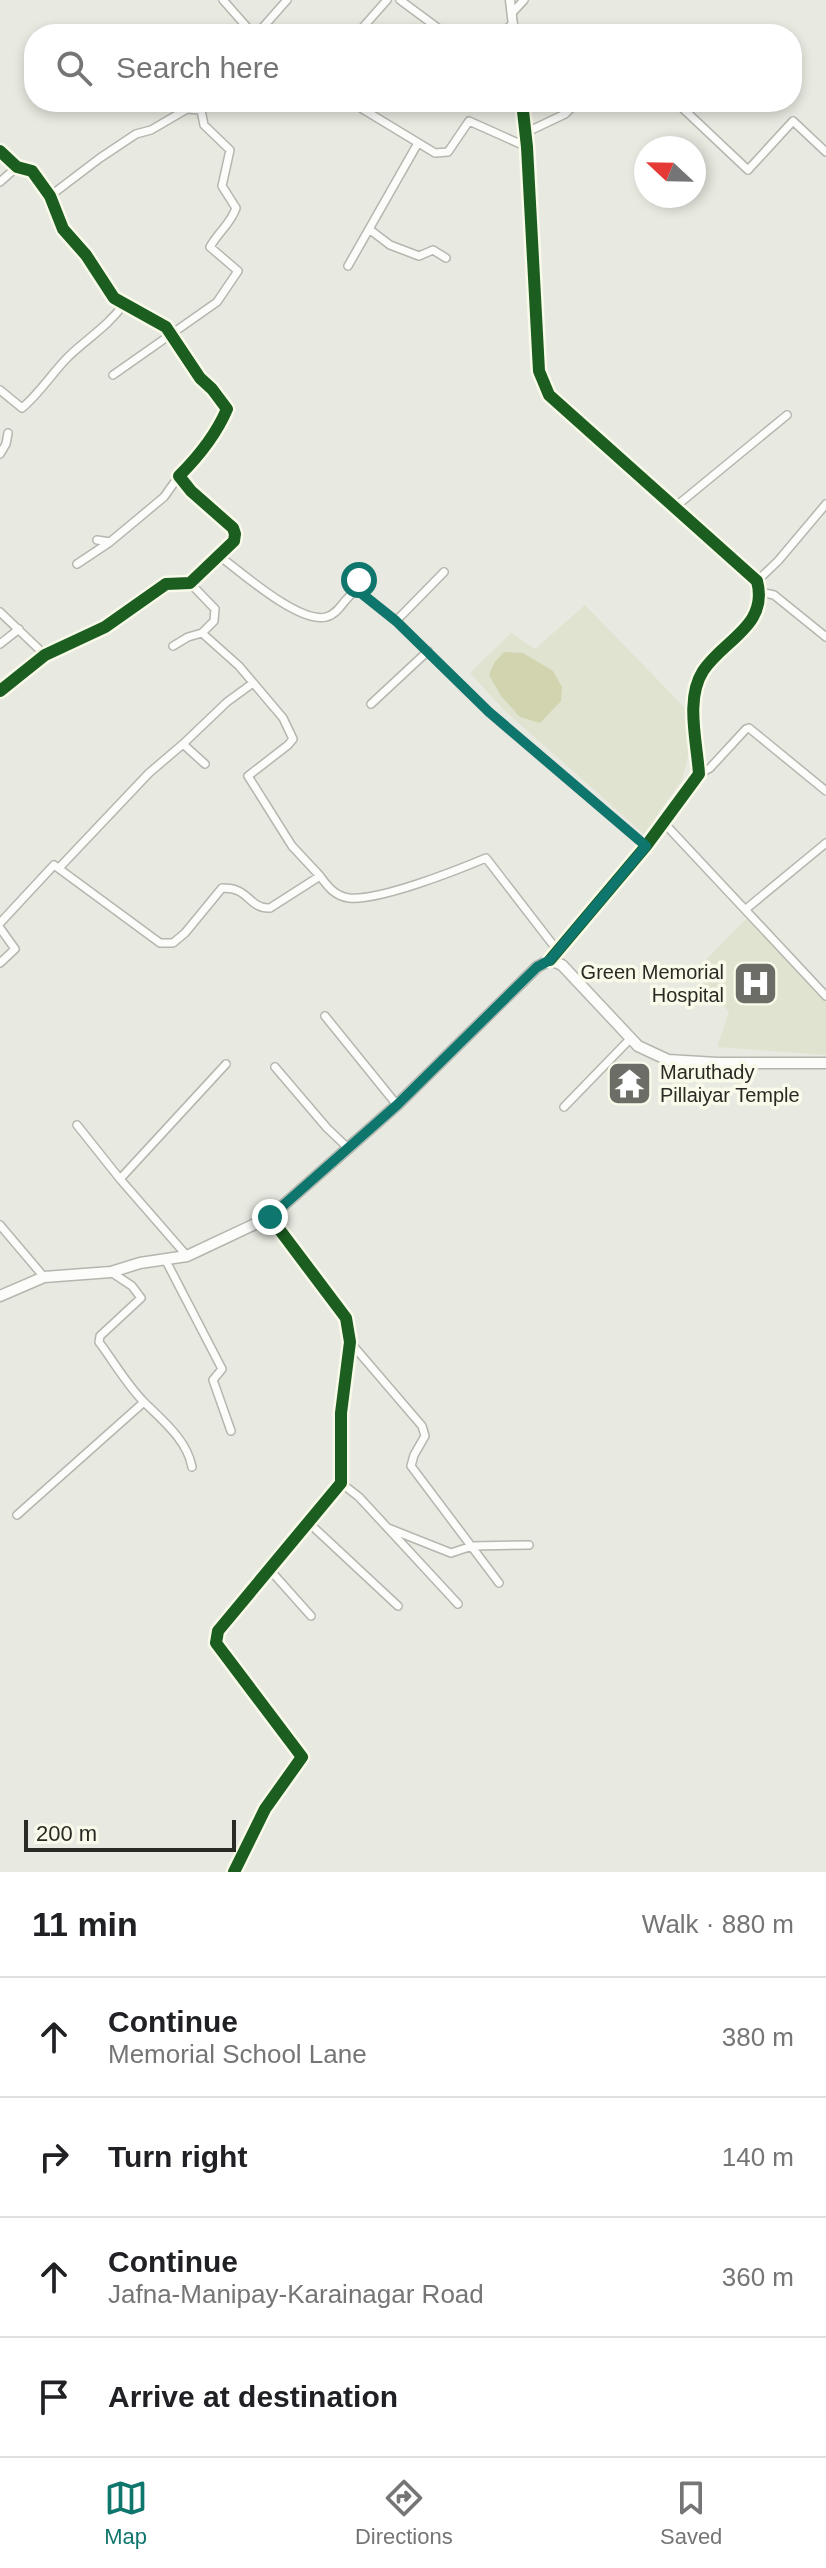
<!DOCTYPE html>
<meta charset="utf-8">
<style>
body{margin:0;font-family:Arial,sans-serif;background:#f2f2f2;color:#202124}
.compass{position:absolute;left:634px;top:136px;width:72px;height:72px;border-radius:50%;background:#fff;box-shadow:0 4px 12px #0003;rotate:292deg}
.scale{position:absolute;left:24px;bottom:20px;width:212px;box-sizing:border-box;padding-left:8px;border:4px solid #292a24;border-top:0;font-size:22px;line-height:28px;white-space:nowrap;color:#292a24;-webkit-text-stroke:6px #f9fae9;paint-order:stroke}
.stop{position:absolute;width:24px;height:24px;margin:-18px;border:6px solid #0f766e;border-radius:50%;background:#fff}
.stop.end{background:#0f766e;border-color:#fff;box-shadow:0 2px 8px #0008}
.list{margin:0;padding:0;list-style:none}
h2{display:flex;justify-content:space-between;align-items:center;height:104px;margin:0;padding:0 32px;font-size:34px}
h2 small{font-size:26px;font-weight:400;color:#757577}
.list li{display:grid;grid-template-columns:52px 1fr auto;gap:24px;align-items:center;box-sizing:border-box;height:120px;padding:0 32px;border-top:2px solid #e0e0e0}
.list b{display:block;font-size:30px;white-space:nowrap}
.list p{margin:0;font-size:26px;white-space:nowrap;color:#757577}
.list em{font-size:26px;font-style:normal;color:#757577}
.icon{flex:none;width:44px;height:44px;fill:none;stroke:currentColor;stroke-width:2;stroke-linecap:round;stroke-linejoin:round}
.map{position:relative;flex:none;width:826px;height:1872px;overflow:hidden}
.search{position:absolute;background:#fff;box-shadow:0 4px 12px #0003;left:24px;right:24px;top:24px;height:88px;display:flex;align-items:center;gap:20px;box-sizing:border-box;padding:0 28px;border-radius:32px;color:#757577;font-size:30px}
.sheet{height:584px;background:#fff}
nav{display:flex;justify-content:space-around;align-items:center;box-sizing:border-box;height:112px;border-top:2px solid #e0e0e0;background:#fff;font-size:22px;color:#757577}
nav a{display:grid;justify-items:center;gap:4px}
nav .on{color:#0f766e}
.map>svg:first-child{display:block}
</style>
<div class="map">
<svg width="826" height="1872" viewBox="0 0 826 1872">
<rect width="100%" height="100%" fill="#e8e9e0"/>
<path fill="#e1e3d1" d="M585 605 687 710 690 748 682 780 644 834 505 711 470 673 511 633 535 649Z
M747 918 817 994 826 1000V1055L717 1047 729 1012 694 972Z"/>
<path fill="#d1d4af" d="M504 652 523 653 553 671 562 687 561 701 540 723 520 717 501 696 489 675 494 663Z"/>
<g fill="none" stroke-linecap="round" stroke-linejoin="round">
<defs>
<path id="minor" d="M223 0 253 34
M400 0 446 34
M512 13 524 0
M257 34 287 0
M357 34 387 0
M502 34 513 23
M351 102 435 153 448 152 469 121 527 147
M676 102 748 170 793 121 826 152
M525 133 565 114 577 102
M0 151 17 167 32 171 50 196 63 229 86 255 114 298 166 327 200 378 212 389 227 409C216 435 199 456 179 476L191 491 233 528 235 534 234 541 190 583 166 584 105 627 45 655 0 691
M0 182 17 167
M50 196 100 158 136 134 151 130 187 109 201 110 210 102
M369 229 390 245 419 256 433 250 446 258
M348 266 418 143
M113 375 217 302 238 271 210 247C219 231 230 225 236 208L222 186 230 150 204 125 201 110
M0 390 22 408C40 393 52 373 69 356 89 337 107 327 124 304
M0 454 6 444 8 433
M675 507 787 415
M97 540 110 542 164 497 179 476
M218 555C241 572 299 624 326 617 335 615 340 607 345 601 352 594 356 589 359 580
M77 564 110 542
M757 581 778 561 826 504
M190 583 215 609 214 621 202 633 239 666 283 718 293 739 288 745 248 776 292 846 320 876
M356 589 396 621 489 712 646 846
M760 592 774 595 826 637
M0 612 45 655
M396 621 444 572
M0 644 19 629
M173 646 188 637 202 633
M371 704 428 651
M183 744 227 702 253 683
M699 774 710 768 746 729 749 728 826 791
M664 823 826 996
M59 868 149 773 183 744 205 764
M746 909 826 843
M0 923 54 865 160 943H173L185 933 222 888C227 888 231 888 236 890 249 894 253 909 270 908L320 876C328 887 335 896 349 898 379 901 455 871 486 858L557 950
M0 928 15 949 0 963
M325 1016 397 1105
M275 1067 327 1128 349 1149
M564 1107 630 1039
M77 1125 120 1179
M0 1225 44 1277
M187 1256 120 1179 226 1064
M165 1259 222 1369 213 1380 231 1431
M111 1272 132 1286 141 1298 100 1336 99 1342C114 1362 127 1385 144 1402 163 1421 187 1440 192 1467
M350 1342 422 1426 425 1436 414 1455 411 1466 499 1583
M341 1483 359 1497 458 1604
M17 1515 144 1402
M309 1523 398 1606
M388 1528 451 1553 472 1546 529 1545
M270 1570 311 1616
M234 1872 265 1809 302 1757 216 1643 218 1631 341 1483V1413L350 1342 346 1318 270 1217"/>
<path id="tertiary" d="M510 0 514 34
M522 102 527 147 539 371 549 395 757 581C769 626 723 640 703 671 685 699 697 742 699 774L646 846 550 960"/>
<path id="primary" d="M0 1296 44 1277 111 1272 140 1263 187 1256 270 1217 397 1105 537 967 550 960 562 965 638 1046 668 1060 717 1063H826"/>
</defs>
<use href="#minor" stroke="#b5b6ae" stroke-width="10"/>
<use href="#tertiary" stroke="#b5b6ae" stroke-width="11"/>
<use href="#primary" stroke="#b5b6ae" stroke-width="13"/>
<use href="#minor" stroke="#fcfcfa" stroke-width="7"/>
<use href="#tertiary" stroke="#fcfcfa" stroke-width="8"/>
<use href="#primary" stroke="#fcfcfa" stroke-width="10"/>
<defs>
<path id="cycleway" d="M522 102 527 147 539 371 549 395 757 581C769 626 723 640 703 671 685 699 697 742 699 774L646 846 550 960
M0 151 17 167 32 171 50 196 63 229 86 255 114 298 166 327 200 378 212 389 227 409C216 435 199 456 179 476L191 491 233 528 235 534 234 541 190 583 166 584 105 627 45 655 0 691
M234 1872 265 1809 302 1757 216 1643 218 1631 341 1483V1413L350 1342 346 1318 270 1217"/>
</defs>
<use href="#cycleway" stroke="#f9fae9" stroke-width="17"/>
<use href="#cycleway" stroke="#1b5e20" stroke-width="12"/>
</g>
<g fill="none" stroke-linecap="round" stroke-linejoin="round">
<path stroke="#0f766e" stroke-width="10" d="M270 1217 397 1105 537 967 550 960 646 846 489 712 396 621 356 589 359 580"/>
</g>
<defs>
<symbol id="hospital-square" viewBox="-11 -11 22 22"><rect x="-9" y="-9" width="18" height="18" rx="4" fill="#6c6d66" stroke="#f9fae9"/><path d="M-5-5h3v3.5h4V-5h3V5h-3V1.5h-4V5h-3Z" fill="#fff"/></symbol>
<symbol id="temple-square" viewBox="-11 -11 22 22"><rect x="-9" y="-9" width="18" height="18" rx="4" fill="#6c6d66" stroke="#f9fae9"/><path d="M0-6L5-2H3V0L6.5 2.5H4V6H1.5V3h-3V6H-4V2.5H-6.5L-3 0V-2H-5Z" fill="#fff"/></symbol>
</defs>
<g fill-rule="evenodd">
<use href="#hospital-square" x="730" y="958" width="51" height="51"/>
<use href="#temple-square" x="604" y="1058" width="51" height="51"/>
</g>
<g text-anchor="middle" stroke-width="7" stroke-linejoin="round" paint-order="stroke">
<g font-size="20" fill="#292a24" stroke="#f9fae9" text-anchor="end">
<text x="724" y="979">Green Memorial<tspan x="724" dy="23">Hospital</tspan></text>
<text x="660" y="1079" text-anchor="start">Maruthady<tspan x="660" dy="23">Pillaiyar Temple</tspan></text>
</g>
</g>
</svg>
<svg class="compass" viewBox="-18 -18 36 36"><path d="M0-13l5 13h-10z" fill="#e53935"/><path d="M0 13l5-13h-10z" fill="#757577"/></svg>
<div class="scale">200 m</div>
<div class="stop" style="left:359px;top:580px"></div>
<div class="stop end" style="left:270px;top:1217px"></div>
<div class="search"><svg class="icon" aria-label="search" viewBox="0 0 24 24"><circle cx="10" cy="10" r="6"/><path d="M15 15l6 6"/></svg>Search here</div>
</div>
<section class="sheet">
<h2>11 min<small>Walk · 880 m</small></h2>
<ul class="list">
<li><svg class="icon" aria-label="ahead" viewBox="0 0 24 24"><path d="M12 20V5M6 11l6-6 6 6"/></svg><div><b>Continue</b><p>Memorial School Lane</p></div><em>380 m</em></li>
<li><svg class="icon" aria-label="right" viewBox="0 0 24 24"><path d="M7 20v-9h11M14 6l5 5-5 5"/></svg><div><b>Turn right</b></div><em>140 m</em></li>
<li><svg class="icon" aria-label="ahead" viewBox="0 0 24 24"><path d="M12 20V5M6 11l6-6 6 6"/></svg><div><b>Continue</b><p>Jafna-Manipay-Karainagar Road</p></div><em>360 m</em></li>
<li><svg class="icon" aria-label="arrive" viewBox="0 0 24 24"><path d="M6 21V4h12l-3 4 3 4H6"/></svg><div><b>Arrive at destination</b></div></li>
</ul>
</section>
<nav>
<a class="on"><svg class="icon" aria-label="map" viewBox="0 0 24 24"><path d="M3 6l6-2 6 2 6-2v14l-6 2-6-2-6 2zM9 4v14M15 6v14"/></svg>Map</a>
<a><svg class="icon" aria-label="directions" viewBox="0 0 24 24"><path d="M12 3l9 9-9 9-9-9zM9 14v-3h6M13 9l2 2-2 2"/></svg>Directions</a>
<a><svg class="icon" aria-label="saved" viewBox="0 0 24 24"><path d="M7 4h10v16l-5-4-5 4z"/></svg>Saved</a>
</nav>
